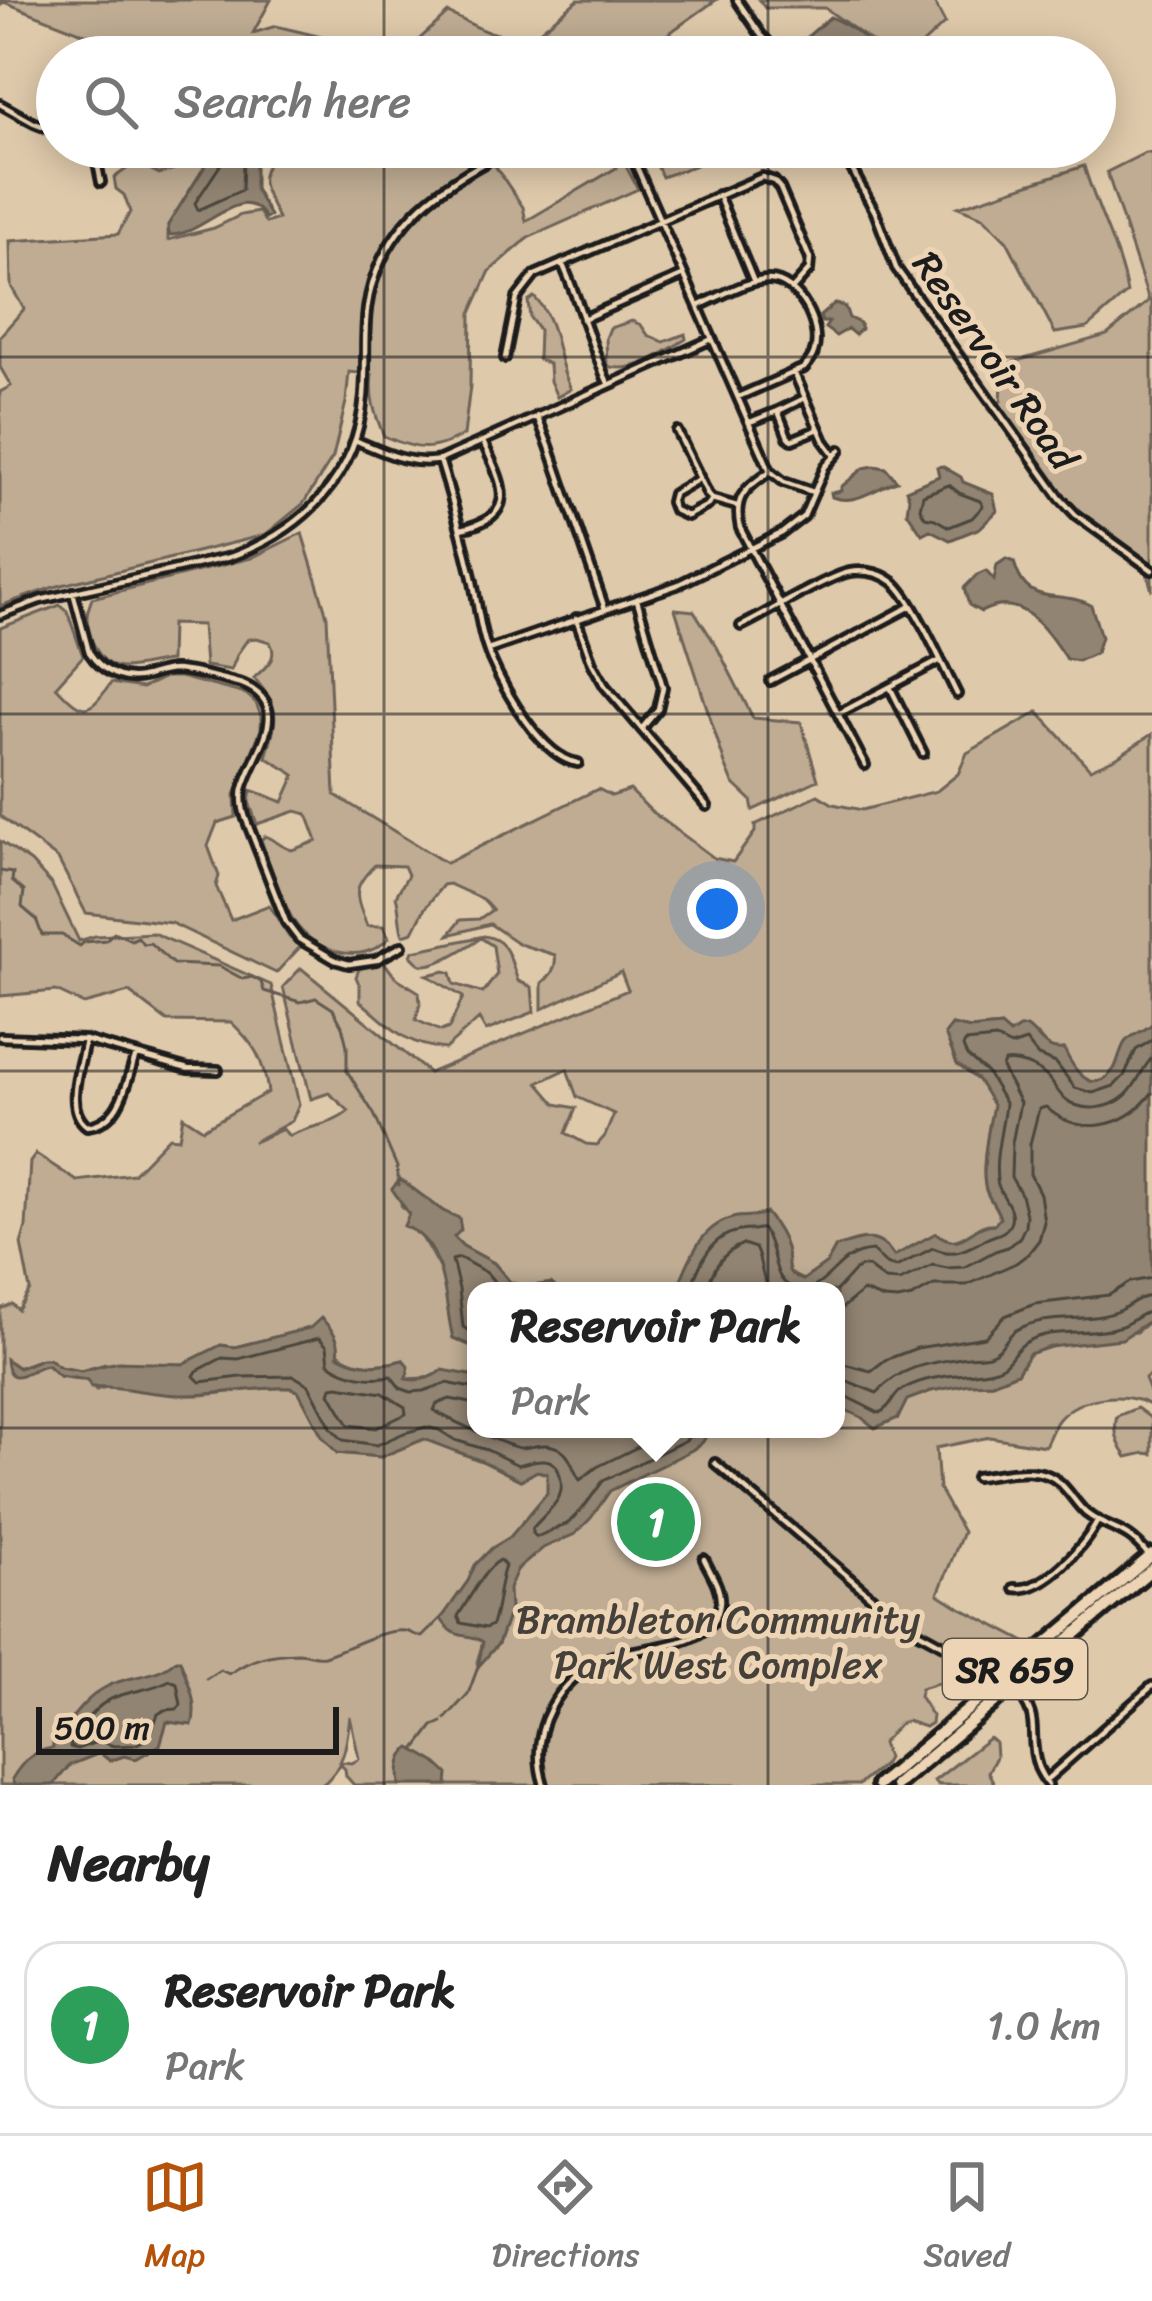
<!DOCTYPE html>
<style>
body{margin:0;font-family:Sriracha,sans-serif;background:#f2f2f2;color:#222}
.scale{position:absolute;left:36px;bottom:30px;width:303px;box-sizing:border-box;padding-left:12px;border:6px solid #1c1c1c;border-top:0;font-size:33px;line-height:42px;white-space:nowrap;color:#1c1c1c;-webkit-text-stroke:9px #ecd4b4;paint-order:stroke}
.you{position:absolute;left:717px;top:909px;width:42px;height:42px;margin:-30px;border:9px solid #fff;border-radius:50%;background:#1a73e8;box-shadow:0 0 0 18px #1a73e833}
.badge{display:grid;place-items:center;width:78px;height:78px;border-radius:50%;background:#b45309;color:#fff;font-size:39px;font-weight:700}
.pin{position:absolute;translate:-50% -50%;border:6px solid #fff;box-shadow:0 3px 12px #0006}
.popup{position:absolute;left:467px;top:1282px;width:378px;height:156px;box-sizing:border-box;display:grid;place-content:center;border-radius:24px;background:#fff;filter:drop-shadow(0 3px 9px #0005);font-size:39px;white-space:nowrap;color:#767676}
.popup b{font-size:45px;color:#222}
.popup::after{content:'';position:absolute;left:50%;top:100%;margin-left:-24px;border:24px solid transparent;border-top-color:#fff}
.list{margin:0;padding:0;list-style:none}
h2{display:flex;justify-content:space-between;align-items:center;height:156px;margin:0;padding:0 48px;font-size:51px}
h2 small{font-size:39px;font-weight:400;color:#767676}
.list li{display:grid;grid-template-columns:78px 1fr auto;gap:36px;align-items:center;box-sizing:border-box;height:168px;margin:0 24px 24px;padding:0 24px;border:3px solid #e0e0e0;border-radius:36px}
.list b{display:block;font-size:45px;white-space:nowrap}
.list p{margin:0;font-size:39px;white-space:nowrap;color:#767676}
.list em{font-size:39px;font-style:normal;color:#767676}
.icon{flex:none;width:66px;height:66px;fill:none;stroke:currentColor;stroke-width:2;stroke-linecap:round;stroke-linejoin:round}
.map{position:relative;flex:none;width:1152px;height:1785px;overflow:hidden}
.search{position:absolute;background:#fff;box-shadow:0 6px 30px #0003;left:36px;right:36px;top:36px;height:132px;display:flex;align-items:center;gap:30px;box-sizing:border-box;padding:0 42px;border-radius:66px;color:#767676;font-size:45px}
.sheet{height:348px;background:#fff}
nav{display:flex;justify-content:space-around;align-items:center;box-sizing:border-box;height:168px;border-top:3px solid #e0e0e0;background:#fff;font-size:33px;color:#767676}
nav a{display:grid;justify-items:center;gap:6px}
nav .on{color:#b45309}
.map>svg:first-child{display:block}
</style>
<div class="map">
<svg width="1152" height="1785" viewBox="0 0 1152 1785">
<rect width="100%" height="100%" fill="#dfc9ab"/>
<filter id="ink" filterUnits="userSpaceOnUse"><feTurbulence type="fractalNoise" baseFrequency=".00833" numOctaves="2"/><feDisplacementMap in="SourceGraphic" scale="24" xChannelSelector="R" yChannelSelector="G"/><feConvolveMatrix kernelMatrix="1 2 1 2 8 2 1 2 1" color-interpolation-filters="sRGB"/></filter>
<g filter="url(#ink)">
<path fill="#bfac93" stroke="#6e6458" stroke-width="3" fill-rule="evenodd" d="M0 0H271L253 33 276 26 343 42 385 57H114L115 51 98 39 4 2 0 6Z
M578 0H716L658 41 659 57H400L448 13 485 31 527 41Z
M759 0H933L945 23 909 57H899L875 44 825 8H765Z
M192 147H217L168 225V240L214 228 241 215 259 212 266 223 278 219C263 185 251 177 282 147H482L523 207 526 221 616 168 619 153 638 189 528 238 490 271 471 313 470 386 464 435C432 452 418 451 384 436 375 415 369 398 372 374L349 372 346 402 333 457 303 504 265 535 54 587 0 606V392L11 386 0 367V336L24 309 11 286 10 241 118 234 130 212 124 195 116 189 114 178 136 162 159 174 175 169 193 151Z
M649 147H725L694 166 662 177Z
M1145 153H1152V591L1147 573 1064 509 989 409 1001 401 1003 365 1107 335 1149 301 1107 172Z
M1084 166C1096 208 1120 251 1127 293L1087 328 1055 333 1007 241 983 217 958 207Z
M534 297C559 322 555 359 571 389L557 397 550 381 549 364 538 359 539 330 530 318 528 301Z
M632 321 641 325 648 335 664 342 685 334 686 339C663 353 634 375 607 366L606 338 610 328Z
M302 533 327 616 335 795 446 863 598 789 612 796 630 790 651 811 714 858 733 862 755 832V825L818 795 833 804 862 810 937 791 958 774 967 753 1038 712 1090 769 1117 757 1152 734V1024C1145 1031 1133 1034 1127 1041 1120 1048 1119 1061 1114 1069 1093 1099 1073 1070 1064 1049 1050 1051 1045 1046 1038 1035L1010 1034 1001 1026 970 1029 953 1025 957 1064 978 1080 994 1105C989 1125 979 1175 987 1193 991 1202 997 1208 1000 1219L995 1224C978 1221 966 1242 948 1241L893 1256 836 1247 827 1263 804 1280C782 1273 790 1266 786 1249 782 1232 756 1218 740 1217L681 1280 676 1291H559L551 1284 525 1287 510 1282 494 1263 463 1246 453 1236 459 1219 443 1211 405 1184 401 1205 409 1214 443 1275 453 1338 476 1348V1381L470 1375 406 1379 403 1360C357 1373 342 1359 310 1328L235 1347 221 1345 183 1364H105L81 1371 60 1368 41 1359 8 1371 47 1365 59 1376 87 1380 96 1390C120 1381 149 1391 174 1394 213 1399 252 1385 292 1388L299 1392 337 1453 381 1457 424 1439 482 1461 520 1480 537 1471 547 1474 548 1480 637 1429H836V1387L898 1418 906 1400 931 1391 969 1384 992 1383 1017 1373 1029 1354 1050 1347 1136 1332 1152 1319V1372L1145 1379 1152 1397V1406C1126 1391 1080 1395 1059 1419 1053 1426 1049 1438 1045 1446L990 1437 936 1448 939 1489 963 1532 938 1594 957 1606 1029 1644 1000 1666H992L906 1621V1627L981 1668 987 1676 981 1673H973L961 1666 938 1683 921 1688 919 1696 932 1716 931 1723 925 1727 907 1721 899 1724 882 1743 887 1758 883 1765 859 1785H354L346 1776 345 1769 341 1765 342 1762 352 1763 359 1759 350 1716C347 1742 345 1767 322 1785H0V1309L12 1304 18 1310 30 1290 21 1244 26 1227 30 1162 36 1154 77 1181 133 1174 169 1137 179 1138 183 1116 203 1129 268 1092C263 1058 255 1045 231 1022L167 1021 129 992 84 1004 56 991 0 996V841L31 862 52 885 79 941 95 936 153 933 271 985 299 1104 292 1121 253 1142 283 1129 289 1136C310 1125 332 1126 349 1111L329 1093 311 1099 283 987 301 968 429 1073 628 990 621 972 542 1009V983C551 976 557 966 555 955L519 944 490 924 449 935 460 920 479 919 492 910 482 899 449 884 443 885 425 908 413 932 403 935C399 928 400 908 396 896L408 875 404 866 375 865C350 889 356 896 367 926H383L389 938C362 967 313 952 293 920 279 896 271 866 261 840L265 836C275 839 280 847 292 850L317 841 307 814 296 811 257 824 249 802 251 790 283 802 295 775 266 757C277 720 282 709 254 678 265 667 279 659 270 642L257 638 248 639 238 653 231 670 205 666 202 625 171 624 170 661C157 662 133 669 122 668 100 668 87 636 87 617 87 611 90 604 92 598L251 558ZM567 1069 577 1097 614 1114 605 1136 597 1145 586 1144 566 1133 576 1108 556 1104 538 1083ZM468 1581 510 1610 498 1644 478 1666 477 1662 483 1642 453 1602Z
M60 605 67 611 83 656 56 686C83 715 88 716 111 683L142 688 165 677H180L246 694 256 703 261 716V729L235 795 236 817 217 823 208 846 219 876 216 886 231 920 269 905 289 937 300 947 276 973 171 923 86 913 58 859 0 816V628Z
M675 609 694 611 717 647 753 718 801 722 818 780 753 810 751 800 733 783 725 764Z
M484 936C509 939 510 960 518 981L532 987 534 1012 486 1031 479 1019 445 1049C402 1044 392 1027 360 1001V986L356 977 359 969 384 962 395 977 419 992 420 1004 416 1020 441 1031 449 1028 463 997 427 975 445 971 451 973 454 984 483 993 497 974 493 946 481 938C468 946 433 970 420 964 416 962 414 958 411 956L413 951Z
M1137 1408 1152 1419V1454L1145 1453 1127 1457C1118 1445 1113 1430 1117 1416Z
M989 1738 995 1742 996 1757 988 1772 995 1785H938L934 1781Z"/>
<path fill="#928472" stroke="#635a50" stroke-width="3" d="M830 17C845 23 864 34 870 48L865 57H819L811 50 807 37Z
M217 147H268L255 162V189L270 216 265 218C241 179 206 236 169 235L168 225Z
M835 303 845 307 849 318 860 323 861 329 855 335 848 329 836 336 825 328 829 322H822L820 316Z
M874 466 886 468 897 481C874 488 856 506 832 497L831 493 841 491V487L864 468Z
M942 466 961 477 963 482 993 494 997 511 980 528 950 540 930 530 922 534 907 512 909 497 906 490 939 476 937 467Z
M1006 559 1014 562C1027 610 1057 588 1091 605L1101 637 1096 653 1078 661 1066 659C1046 629 1021 590 981 612L969 605 964 588 977 575 986 571 994 580 997 565Z
M1152 1024V1319L1122 1339 1050 1347 1029 1354 1017 1373 992 1383 969 1384 931 1391 907 1400 898 1418 875 1428 861 1417 836 1406V1291H676C689 1262 699 1224 737 1217 747 1216 756 1217 766 1213 774 1223 783 1237 786 1248 791 1266 781 1272 803 1280L827 1263 836 1247C861 1239 877 1231 894 1256L936 1233C964 1254 970 1224 995 1224L1000 1218C997 1207 991 1202 987 1192 979 1174 989 1125 993 1105L978 1080 957 1064 945 1034 952 1025 970 1029 1001 1026 1010 1034 1019 1028 1027 1027C1041 1037 1045 1052 1064 1049 1073 1069 1093 1099 1114 1069 1119 1061 1120 1048 1126 1041 1133 1034 1145 1031 1152 1024Z
M400 1179 443 1211 459 1218 461 1230 454 1237 463 1246 494 1263 510 1282 525 1287 551 1283 559 1291H476V1348L453 1338C443 1300 448 1243 404 1226L409 1214 392 1189Z
M321 1318C332 1329 341 1340 338 1355 360 1368 380 1366 403 1360 410 1366 409 1371 406 1379 420 1382 432 1378 443 1370L470 1375 476 1381V1429H711L702 1443 692 1450 610 1491 591 1518 575 1534 543 1548 517 1570 509 1589 510 1610 498 1644 478 1667 483 1642C466 1630 458 1644 441 1619L468 1581 475 1565 492 1548 510 1537 547 1493V1473L537 1471 521 1480 482 1461 424 1439 381 1457 337 1453 322 1436 299 1392 292 1388C256 1386 222 1395 186 1395 154 1396 123 1385 91 1387L87 1380 59 1376 47 1365C32 1366 8 1393 6 1359L19 1368 41 1359H49L60 1367 81 1371 118 1362 183 1364 221 1345 235 1347 310 1328Z
M176 1660H180C187 1681 199 1701 192 1725L167 1722 160 1745 136 1759 124 1756 110 1761 100 1753 70 1765 53 1785H14L12 1779C22 1762 34 1750 53 1748V1742C69 1723 83 1699 106 1687 129 1674 156 1679 176 1660Z
M411 1748 435 1762 448 1774 447 1785H400C398 1771 398 1755 411 1748Z"/>
<g fill="none" stroke-linecap="round" stroke-linejoin="round">
<path stroke="#4b463e" stroke-width="3" d="M227 147 225 158 195 203 198 210 242 190 243 160 252 147
M949 485 959 493 980 501 983 506 972 518 949 527 935 519 925 517 920 508 923 495Z
M689 1291C703 1259 711 1229 753 1230 756 1230 760 1228 762 1229 765 1231 766 1235 767 1237 778 1259 771 1283 800 1291
M706 1291C713 1269 721 1253 743 1244L755 1248C763 1263 759 1275 771 1291
M807 1291C838 1276 837 1254 872 1251L886 1264 896 1267 933 1248C956 1258 966 1249 986 1239 995 1234 1005 1235 1010 1224 1017 1207 998 1195 997 1180 994 1153 1003 1129 1005 1103L987 1073 967 1056 963 1047 965 1042 996 1039 1011 1046 1026 1041 1038 1056 1056 1063 1075 1088 1093 1093 1114 1086 1124 1076 1136 1050 1152 1040
M836 1291 855 1270 861 1267H868L885 1280 900 1281 933 1265 947 1268 965 1267 995 1251 1008 1247 1020 1237 1025 1226 1026 1215 1021 1194 1011 1177 1012 1143 1020 1103 1002 1068 1004 1062C1018 1060 1035 1066 1046 1076 1053 1082 1057 1092 1064 1098 1081 1113 1109 1110 1125 1096 1138 1085 1141 1069 1152 1058
M836 1313 863 1291 884 1299 898 1300 912 1297 934 1285H967L1016 1263 1028 1254 1039 1240 1044 1222 1040 1194 1030 1174V1144L1039 1109 1046 1107C1080 1138 1125 1128 1152 1093
M476 1335 463 1327 459 1289 452 1260 460 1258 487 1273 502 1291
M836 1362 871 1371 885 1360 917 1348 985 1337 1005 1316 1035 1304 1109 1295 1130 1282 1152 1278
M836 1380 847 1381 877 1393C899 1367 928 1363 961 1358 970 1356 980 1357 989 1355 1003 1351 1005 1337 1016 1330 1048 1312 1089 1324 1118 1311 1131 1305 1137 1297 1152 1296
M338 1386 383 1393 405 1407 406 1414 376 1428 349 1425 330 1393 332 1387Z
M476 1389 447 1383 424 1391 411 1392 400 1388 391 1376C370 1380 347 1376 329 1363L327 1346 319 1338 238 1359 222 1358 197 1371 194 1376 200 1382 241 1377 294 1376 309 1385 332 1429 343 1440 377 1445 404 1433 426 1427 439 1430 455 1440 487 1450 518 1465C535 1460 555 1453 560 1476 562 1483 562 1490 559 1497 554 1508 540 1519 532 1529L533 1534 537 1537 567 1524 584 1507 603 1481 686 1440 697 1429
M836 1395 845 1396 879 1413C893 1407 892 1394 905 1388 932 1374 960 1376 988 1371 1012 1367 1009 1353 1025 1343 1052 1326 1089 1336 1118 1327 1132 1324 1138 1313 1152 1311
M476 1404 450 1399 437 1404 434 1410C443 1417 512 1449 522 1448 536 1447 545 1441 560 1449 572 1457 573 1471 580 1480L597 1467 674 1429
M500 1560 505 1566C498 1586 499 1605 492 1625L486 1628 461 1623 458 1616C470 1598 483 1570 500 1560Z
M170 1680 177 1683 181 1705 177 1709 165 1710 158 1714 149 1738 135 1745 114 1746 99 1741 77 1749 70 1747C72 1737 78 1732 84 1723 112 1685 135 1698 170 1680Z"/>
<path stroke="#635a50" stroke-width="3" d="M0 871 13 873 12 881 24 891 22 907 36 919 42 935H62L80 946 84 942 106 940 114 932 131 940 138 937 143 944 150 943 173 964 219 966 243 979 252 977 261 982 264 991 300 1002 316 998 333 1009 342 1026 347 1046V1071L374 1114 397 1167 399 1185
M206 1679 220 1670 229 1674C252 1658 269 1654 298 1653 308 1653 315 1658 324 1656 346 1650 382 1628 405 1631 411 1632 416 1636 422 1637L445 1614
M445 1719 468 1694 478 1667
M415 1750 433 1726 442 1722"/>
<defs>
<path id="minor" d="M737 0 761 35 783 57
M0 104 34 123 57 132
M87 147 97 162 101 182
M628 147 770 471 784 482 813 492
M840 147 875 212 896 268 1060 498 1076 515 1152 570
M718 195 754 282
M562 263C580 302 590 344 608 383
M698 306C720 297 746 280 769 280 798 280 823 326 814 352 812 359 808 363 804 368L738 397
M583 319 682 276
M505 358 517 298 535 275 762 177 774 181 780 188 810 259 809 270 793 288
M794 372 824 441 833 453
M805 398 778 411 788 437 792 440 819 429
M537 416 549 446 605 609
M750 422 778 411
M677 431 708 495 712 499 737 506
M357 441C384 452 410 466 440 460L712 339
M440 460C452 499 463 538 472 577 478 604 480 634 491 659 505 691 542 758 578 763
M770 471C746 489 733 495 740 528L865 765
M697 480 673 494 671 502 674 510 687 516 708 505 712 499
M461 529C520 516 503 485 484 444
M73 592 89 652C102 672 124 683 147 676 157 673 165 670 175 670 197 671 221 679 242 684 297 706 252 754 243 789 241 800 242 808 246 819L286 922 299 939 335 960 349 964 376 960 402 946
M637 600 663 687 658 709 643 727
M0 615 40 600 230 557C304 530 357 477 364 396 368 345 358 309 382 259 410 202 460 175 514 147
M576 618 592 663 605 686 707 806
M741 626C774 610 806 588 840 575 857 568 879 571 893 582 912 596 945 670 957 694
M488 650 677 585 782 533 804 516 825 467 840 450
M770 681 911 606
M890 687 923 753
M838 714 939 661
M0 1037 85 1040 188 1069 218 1070
M85 1040C81 1066 63 1109 87 1126 122 1122 126 1083 136 1055
M715 1463 901 1622 1002 1677
M976 1477C1003 1474 1038 1463 1060 1483 1070 1492 1076 1504 1086 1513 1110 1532 1125 1525 1149 1556
M1014 1588C1044 1593 1086 1545 1098 1520
M1015 1689C1044 1720 1026 1735 1038 1767 1039 1770 1046 1782 1048 1785
M1045 1781 1152 1686
M544 1785C527 1731 557 1677 610 1657 642 1645 716 1650 720 1602 721 1587 710 1572 704 1559"/>
<path id="primary" d="M878 1785 1152 1555
M896 1785 1152 1569"/>
</defs>
<use href="#minor" stroke="#1c1c1c" stroke-width="14"/>
<use href="#primary" stroke="#1c1c1c" stroke-width="20"/>
<use href="#minor" stroke="#ecd4b4" stroke-width="4.5"/>
<use href="#primary" stroke="#ecd4b4" stroke-width="10"/>
</g>
</g>
<path fill="none" stroke="#1c1c1c" stroke-width="3" stroke-opacity="0.55" d="M384 0V57M768 0V57M384 147V1785M768 147V1785M0 357H1152M0 714H1152M0 1071H1152M0 1428H1152"/>
<g text-anchor="middle" stroke-width="10" stroke-linejoin="round" paint-order="stroke">
<rect fill="#ecd4b4" stroke="#5a534a" stroke-width="3" x="943" y="1639" width="144" height="60" rx="9"/>
<g font-size="36" font-weight="bold" fill="#1c1c1c">
<text x="1015" y="1682">SR 659</text>
</g>
<g font-size="39" fill="#1c1c1c" stroke="#ecd4b4">
<text transform="translate(996 360) rotate(55)" y="14">Reservoir Road</text>
</g>
<g font-size="39" fill="#45403a" stroke="#ecd4b4">
<text x="718" y="1633">Brambleton Community<tspan x="718" dy="45">Park West Complex</tspan></text>
</g>
</g>
</svg>
<div class="scale">500 m</div>
<div class="you"></div>
<div class="pin badge" style="left:656px;top:1522px;background:#2e9e5b">1</div>
<div class="popup"><b>Reservoir Park</b>Park</div>
<div class="search"><svg class="icon" aria-label="search" viewBox="0 0 24 24"><circle cx="10" cy="10" r="6"/><path d="M15 15l6 6"/></svg>Search here</div>
</div>
<section class="sheet">
<h2>Nearby<small></small></h2>
<ul class="list">
<li><span class="badge" style="background:#2e9e5b">1</span><div><b>Reservoir Park</b><p>Park</p></div><em>1.0 km</em></li>
</ul>
</section>
<nav>
<a class="on"><svg class="icon" aria-label="map" viewBox="0 0 24 24"><path d="M3 6l6-2 6 2 6-2v14l-6 2-6-2-6 2zM9 4v14M15 6v14"/></svg>Map</a>
<a><svg class="icon" aria-label="directions" viewBox="0 0 24 24"><path d="M12 3l9 9-9 9-9-9zM9 14v-3h6M13 9l2 2-2 2"/></svg>Directions</a>
<a><svg class="icon" aria-label="saved" viewBox="0 0 24 24"><path d="M7 4h10v16l-5-4-5 4z"/></svg>Saved</a>
</nav>
